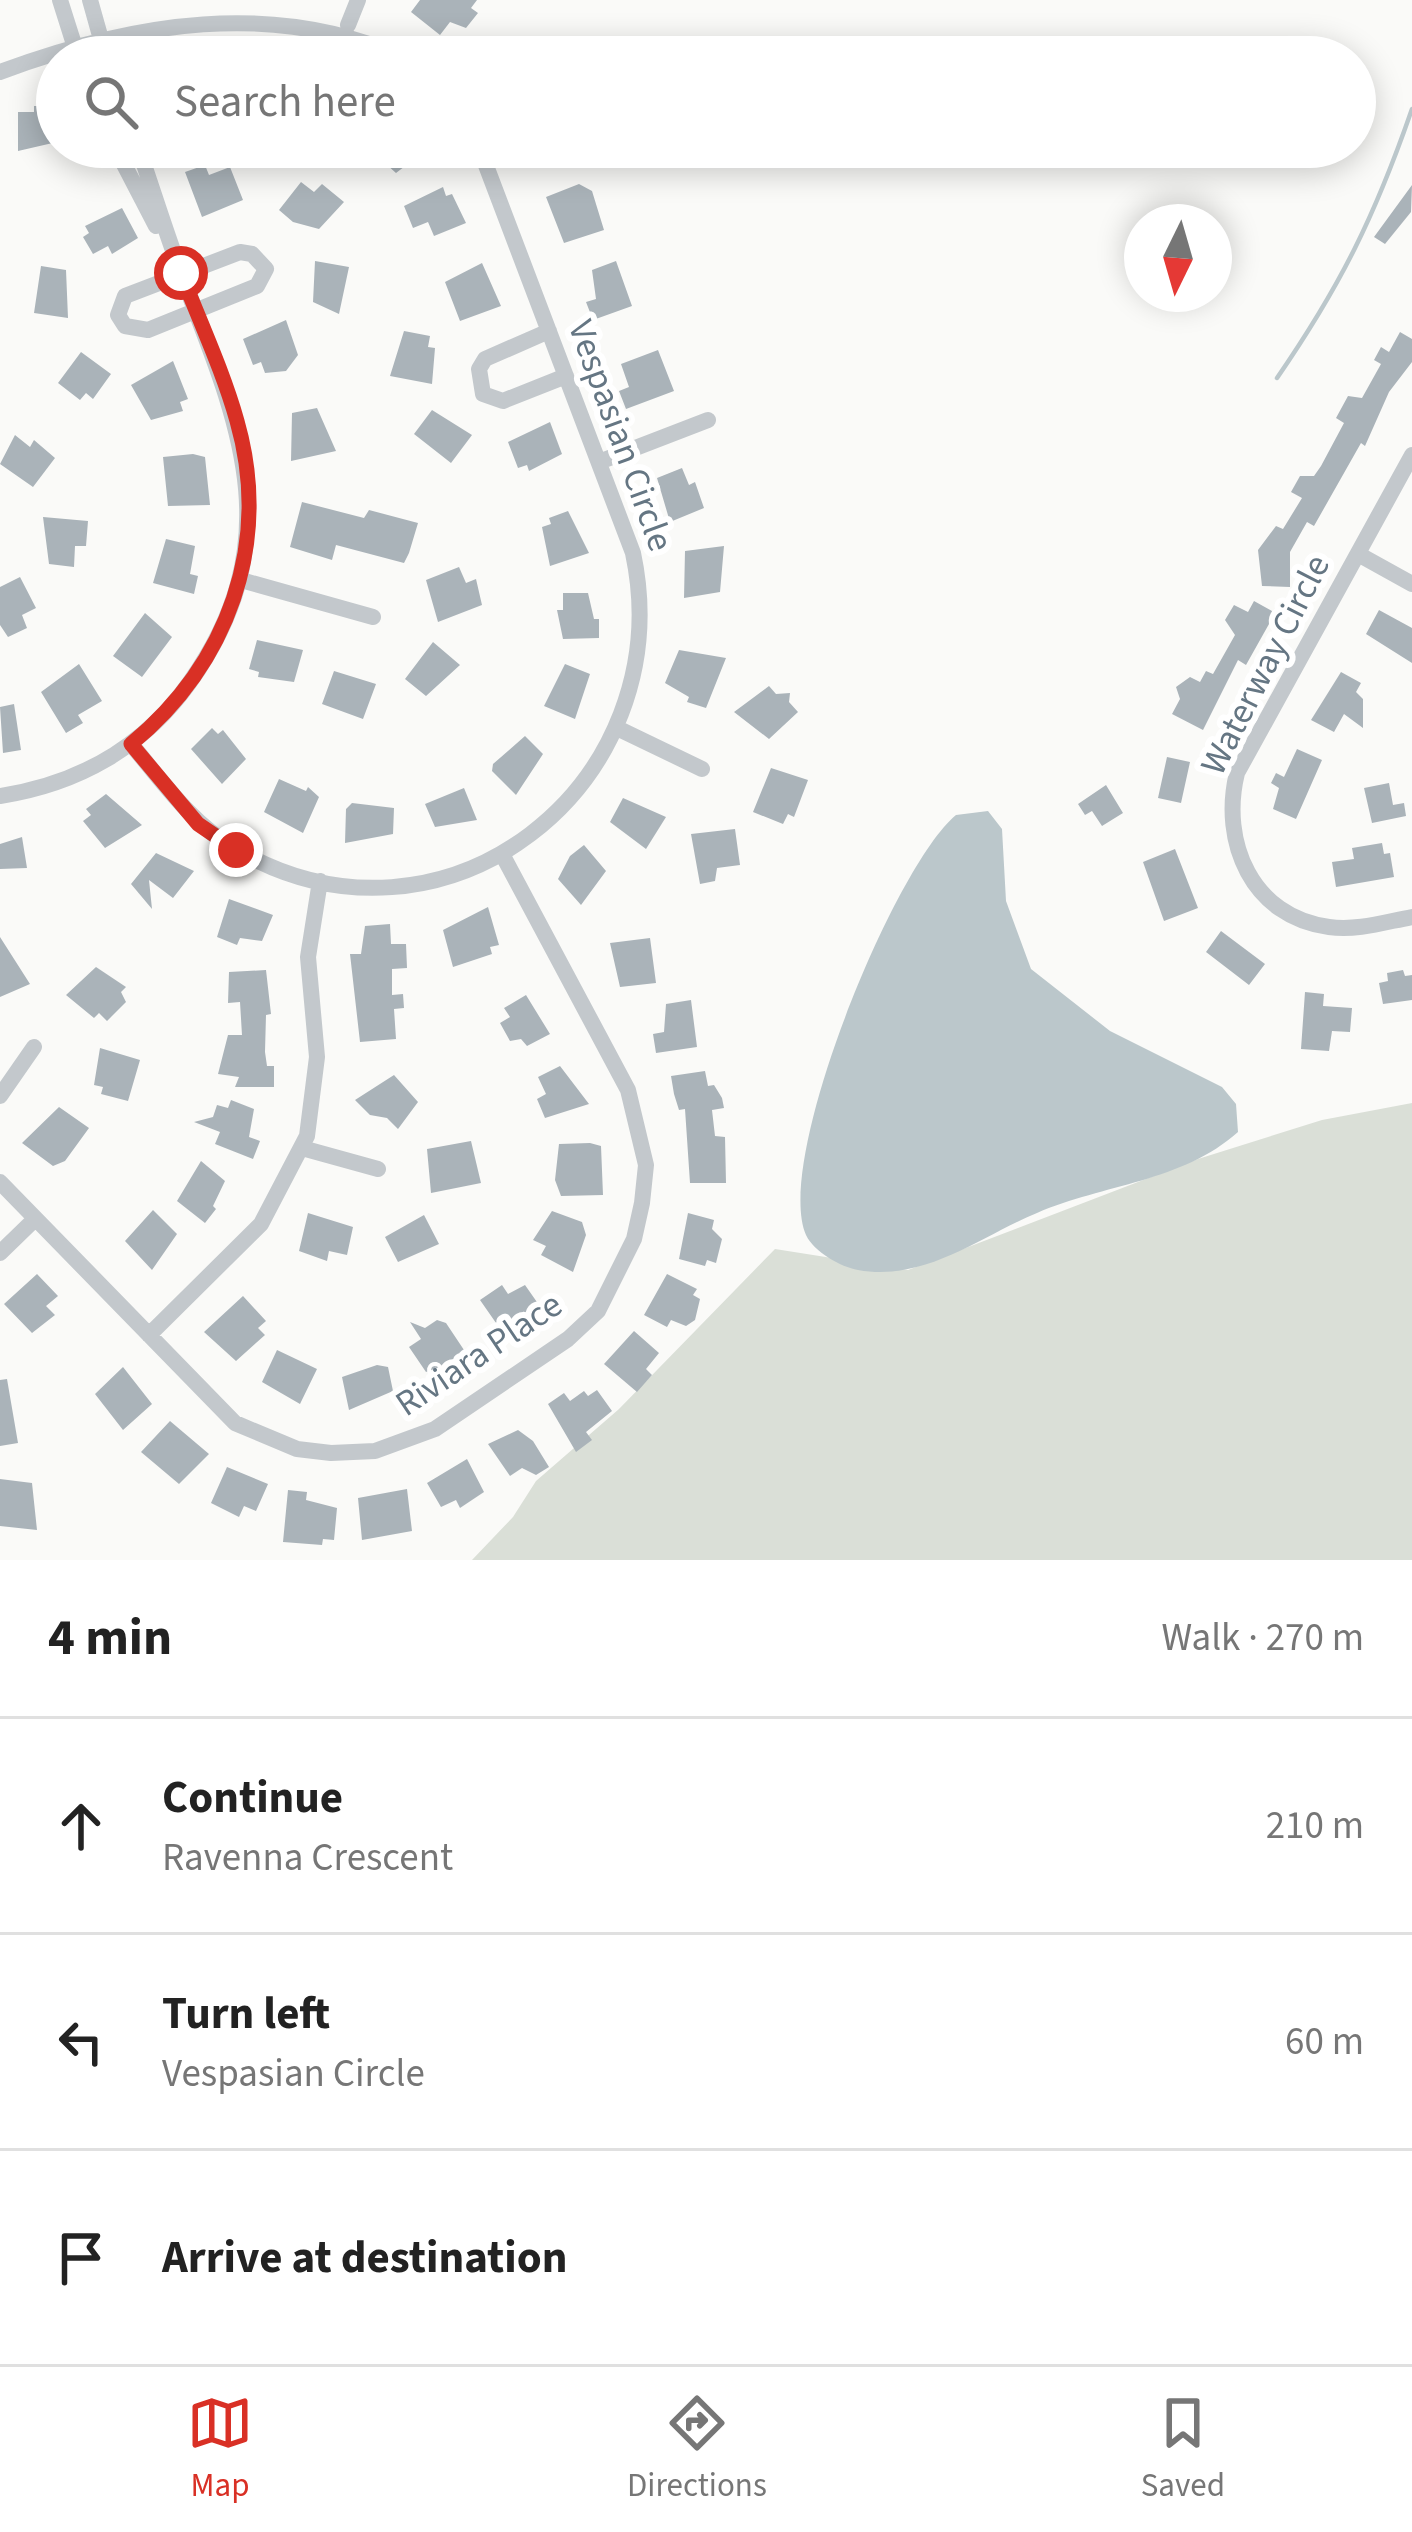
<!DOCTYPE html>
<meta charset="utf-8">
<style>
body{margin:0;font-family:"Source Sans 3",sans-serif;background:#f2f2f2;color:#222}
.compass{position:absolute;left:1124px;top:204px;width:108px;height:108px;border-radius:50%;background:#fff;box-shadow:0 6px 30px #0003;rotate:185deg}
.stop{position:absolute;width:36px;height:36px;margin:-27px;border:9px solid #d93025;border-radius:50%;background:#fff}
.stop.end{background:#d93025;border-color:#fff;box-shadow:0 3px 12px #0008}
.list{margin:0;padding:0;list-style:none}
h2{display:flex;justify-content:space-between;align-items:center;height:156px;margin:0;padding:0 48px;font-size:51px}
h2 small{font-size:39px;font-weight:400;color:#767676}
.list li{display:grid;grid-template-columns:78px 1fr auto;gap:36px;align-items:center;box-sizing:border-box;height:216px;padding:0 48px;border-top:3px solid #e0e0e0}
.list b{display:block;font-size:45px;white-space:nowrap}
.list p{margin:0;font-size:39px;white-space:nowrap;color:#767676}
.list em{font-size:39px;font-style:normal;color:#767676}
.icon{flex:none;width:66px;height:66px;fill:none;stroke:currentColor;stroke-width:2;stroke-linecap:round;stroke-linejoin:round}
.map{position:relative;flex:none;width:1412px;height:1560px;overflow:hidden}
.search{position:absolute;background:#fff;box-shadow:0 6px 30px #0003;left:36px;right:36px;top:36px;height:132px;display:flex;align-items:center;gap:30px;box-sizing:border-box;padding:0 42px;border-radius:66px;color:#767676;font-size:45px}
.sheet{height:804px;background:#fff}
nav{display:flex;justify-content:space-around;align-items:center;box-sizing:border-box;height:168px;border-top:3px solid #e0e0e0;background:#fff;font-size:33px;color:#767676}
nav a{display:grid;justify-items:center;gap:6px}
nav .on{color:#d93025}
.map>svg:first-child{display:block}
</style>
<div class="map">
<svg width="1412" height="1560" viewBox="0 0 1412 1560">
<rect width="100%" height="100%" fill="#fafaf8"/>
<path fill="#dadfd7" d="M1412 1103V1560H472L513 1517 536 1481 619 1409 775 1249 908 1270 1198 1159 1322 1120Z"/>
<path fill="#bbc7cb" d="M988 811 1002 829 1006 901 1031 969 1110 1031 1222 1087 1236 1104 1238 1132C1182 1182 1104 1184 1037 1213 979 1237 925 1282 858 1270 841 1267 814 1252 806 1235 773 1160 895 865 956 815Z"/>
<g fill="none" stroke-linecap="round" stroke-linejoin="round">
<path stroke="#bbc7cb" stroke-width="4.5" d="M1277 378C1341 285 1375 216 1412 109"/>
</g>
<path fill="#aab3b9" d="M420 0H477L471 8 478 13 466 28 450 22 440 35 411 12Z
M508 36 523 57H477L499 41Z
M34 106H53L57 112V142L18 151V112H34Z
M367 147H430L396 173Z
M205 165 209 175 230 167 243 200 202 217 185 172Z
M301 182 314 192 322 184 344 202 319 229 293 222 279 210Z
M579 184 592 191 604 230 564 243 546 197Z
M1412 185 1411 212 1385 244 1374 237Z
M443 187 446 196 452 194 466 223 434 236 428 222 413 228 404 206Z
M122 208 138 238 112 254 108 246 93 254 83 237 89 233 85 226Z
M315 261 349 267 339 314 313 302Z
M616 261 632 306 593 320 586 302 596 299 592 270Z
M482 263 501 306 460 321 445 282Z
M41 266 66 270 68 318 34 313Z
M286 320 298 355 286 371 265 373 261 362 253 365 243 339Z
M404 331 430 336 428 347 435 348 432 384 390 376Z
M1400 332 1412 339V362L1389 392 1365 446 1361 443 1314 526 1307 522 1290 552V587L1262 586 1258 550 1276 526 1283 529 1302 498 1291 492 1300 476H1314L1321 466 1344 423 1336 418 1348 396 1362 398 1381 364 1374 360 1381 347 1389 352Z
M658 350 674 391 626 409 619 391 629 387 621 364Z
M81 352 111 374 93 399 86 393 80 400 58 383Z
M173 361 188 399 180 402 183 411 151 420 131 385Z
M317 408 336 451 291 461 292 413Z
M432 410 472 435 451 463 414 434Z
M550 422 562 454 529 471 527 465 518 468 508 442Z
M15 435 30 447 34 440 55 458 33 487 0 464Z
M193 454 205 457 210 505 168 506 163 457Z
M682 468 689 485 695 482 704 508 670 522 657 478Z
M302 502 364 518 369 510 418 523 409 553 404 563 336 545 332 560 290 547Z
M568 511 589 553 550 566 542 527 551 524 549 518Z
M43 517 88 521 86 546H75L74 567 49 564Z
M166 539 195 546 190 574 198 576 194 594 153 583Z
M724 546 720 592 684 598 685 551Z
M459 567 466 583 476 579 482 605 438 622 426 580Z
M20 577 36 608 22 615 27 628 8 637 0 625V587Z
M563 593H588L594 619H599V638L563 639 557 610H563Z
M1254 601 1272 611 1269 624 1246 665 1238 660 1203 730 1172 714 1180 699 1176 687 1190 677 1200 682 1206 671 1213 674 1235 635 1225 620 1234 605 1248 612Z
M1379 610 1412 628V663L1366 634Z
M145 613 172 637 142 677 113 656Z
M257 640 303 650 294 682 258 677 259 672 249 669Z
M433 642 460 665 426 696 405 679Z
M679 650 726 658 706 708 687 702 689 697 665 683Z
M79 664 102 701 78 715 83 723 66 733 41 692Z
M565 664 590 674 575 719 544 706Z
M334 671 376 684 363 719 322 704Z
M1341 672 1361 683 1356 692 1363 699V728L1344 714 1334 732 1311 720Z
M769 686 776 694 790 693 789 702 798 712 769 739 734 712Z
M14 704 21 750 3 753 0 707Z
M212 728 218 734 223 730 246 759 222 784 191 749Z
M525 736 543 754 516 795 492 771 493 764Z
M1297 749 1322 760 1296 819 1273 809 1279 788 1271 783 1276 773 1284 777Z
M1167 757 1190 762 1181 803 1158 798Z
M771 768 808 780 794 817 788 814 783 824 753 812Z
M279 779 306 791 308 787 319 797 303 833 264 812Z
M1389 783 1393 805 1404 803 1406 816 1372 823 1364 788Z
M1106 785 1123 813 1102 826 1092 811 1085 815 1078 804Z
M464 788 477 820 435 827 425 804Z
M106 794 142 825 105 848 83 821 91 815 86 809Z
M623 798 666 817 646 849 610 822Z
M352 803 394 808 393 834 345 843 346 809Z
M735 829 740 865 717 868 715 881 700 884 691 834Z
M22 837 27 868 0 869V844Z
M1382 843 1384 854 1390 853 1394 877 1336 887 1332 862 1354 859 1352 848Z
M584 845 606 871 581 905 558 879 570 856Z
M1175 849 1198 908 1164 921 1143 862Z
M156 853 194 871 173 898 149 880 152 909 131 884Z
M229 899 273 915 262 941 240 938 237 945 217 937Z
M488 907 499 945 490 947 492 954 453 967 443 930Z
M390 924 391 944H406L407 968 392 969V995L403 994 404 1008 394 1009 396 1039 360 1042 350 954H361L365 926Z
M1221 931 1265 964 1249 985 1206 952Z
M0 937 30 984 0 997Z
M650 938 656 983 620 987 610 943Z
M96 967 126 987 121 992 126 1002 107 1021 99 1013 94 1018 66 995Z
M266 970 271 1014 266 1015 265 1052 267 1066H274V1087H235L239 1077 218 1074 228 1035H242L240 1002 228 1003 229 972Z
M1403 970 1405 976 1412 975V1000L1383 1004 1379 983 1388 981 1387 973Z
M1305 992 1324 994 1323 1006 1352 1008 1350 1032 1332 1031 1329 1051 1301 1049Z
M526 995 550 1034 527 1046 521 1039 510 1041 500 1023 510 1017 504 1008Z
M691 1000 697 1047 656 1053 653 1034 664 1032 666 1004Z
M100 1048 140 1060 128 1101 101 1094 103 1087 94 1085Z
M560 1066 589 1104 545 1118 537 1099 546 1094 538 1077Z
M705 1071 708 1086 714 1085 722 1098 724 1108 712 1110 715 1136 725 1137 726 1183H690L685 1109 679 1110 674 1094 671 1076Z
M394 1075 418 1102 398 1129 387 1118 370 1115 355 1100Z
M231 1100 254 1109 249 1137 260 1141 253 1159 215 1144 220 1132 194 1122 213 1117 217 1105 228 1108Z
M59 1107 89 1128 65 1161 53 1166 22 1143Z
M471 1141 481 1183 431 1193 427 1149Z
M590 1143 601 1146 603 1195 561 1196 555 1180 559 1144Z
M201 1161 225 1181 213 1206 216 1209 205 1223 177 1201Z
M153 1210 177 1234 152 1270 125 1241Z
M552 1211 582 1222 586 1235 573 1272 541 1255 546 1246 533 1240Z
M308 1213 353 1227 347 1255 329 1251 327 1261 299 1251Z
M688 1213 714 1220 712 1229 722 1239 716 1263 707 1260 705 1266 679 1259Z
M424 1215 439 1244 398 1262 385 1237Z
M37 1274 58 1296 46 1306 55 1315 32 1333 4 1304Z
M667 1274 697 1289 693 1295 700 1299 695 1320 686 1326 671 1320 667 1327 644 1315Z
M502 1285 508 1294 525 1285 539 1305 503 1333 480 1300Z
M243 1296 266 1321 258 1328 265 1335 236 1361 204 1332Z
M437 1320 446 1323 468 1356 426 1372 409 1347 421 1339 410 1322 425 1328Z
M634 1331 659 1353 646 1369 652 1375 637 1392 604 1364Z
M277 1350 317 1369 300 1404 262 1382Z
M377 1365 388 1367 393 1391 349 1410 342 1377Z
M123 1367 152 1404 123 1430 95 1394Z
M7 1379 18 1443 0 1446V1380Z
M597 1390 612 1411 586 1432 592 1440 576 1452 548 1404 564 1393 570 1401 584 1391 588 1396Z
M170 1421 209 1454 179 1484 141 1452Z
M518 1430 533 1441 549 1467 536 1475 522 1468 510 1476 488 1444Z
M467 1459 484 1492 460 1508 456 1500 441 1507 427 1483Z
M227 1467 268 1484 256 1511 244 1506 239 1517 211 1503Z
M0 1479 32 1483 37 1530 0 1526Z
M407 1489 412 1531 362 1540 358 1498Z
M288 1490 307 1492 306 1500 337 1508 334 1540 323 1539 322 1545 283 1542Z"/>
<g fill="none" stroke-linecap="round" stroke-linejoin="round">
<path stroke="#c3c8cc" stroke-width="16" d="M60 0 78 57
M90 0 106 57
M348 25 358 0
M0 72C134 22 274 0 402 57
M115 147 156 226
M240 252 252 254 266 269 257 286 148 330 125 326 118 315 125 296Z
M549 331 485 359 479 369 483 394 503 401 566 376
M1412 455 1237 773C1220 842 1252 917 1329 927 1357 931 1385 922 1412 917
M599 462 708 420
M1358 554 1412 584
M241 580 373 617
M619 729 702 769
M131 744C163 782 191 823 234 848 444 973 682 784 633 553L479 147
M0 796C78 784 144 747 190 682 286 546 244 435 189 294 170 246 155 196 138 147
M0 1096 34 1047
M302 1148 378 1169
M0 1182 235 1423 297 1449 331 1453 375 1451 435 1429 568 1339 598 1311 634 1239 642 1203 646 1165 628 1090 502 854
M0 1253 35 1219
M149 1335 261 1224 307 1136 317 1057 308 957 320 881"/>
</g>
<g fill="none" stroke-linecap="round" stroke-linejoin="round">
<path stroke="#d93025" stroke-width="15" d="M181 273C200 322 223 371 237 421 272 544 228 664 131 744L198 824 236 850"/>
</g>
<g text-anchor="middle" stroke-width="12" stroke-linejoin="round" paint-order="stroke">
<g font-size="36" fill="#657683" stroke="#fff">
<text transform="translate(622 435) rotate(70)" y="13">Vespasian Circle</text>
<text transform="translate(1264 664) rotate(-63)" y="13">Waterway Circle</text>
<text transform="translate(478 1353) rotate(-34)" y="13">Riviara Place</text>
</g>
</g>
</svg>
<svg class="compass" viewBox="-18 -18 36 36"><path d="M0-13l5 13h-10z" fill="#e53935"/><path d="M0 13l5-13h-10z" fill="#767676"/></svg>
<div class="stop" style="left:181px;top:273px"></div>
<div class="stop end" style="left:236px;top:850px"></div>
<div class="search"><svg class="icon" aria-label="search" viewBox="0 0 24 24"><circle cx="10" cy="10" r="6"/><path d="M15 15l6 6"/></svg>Search here</div>
</div>
<section class="sheet">
<h2>4 min<small>Walk · 270 m</small></h2>
<ul class="list">
<li><svg class="icon" aria-label="ahead" viewBox="0 0 24 24"><path d="M12 20V5M6 11l6-6 6 6"/></svg><div><b>Continue</b><p>Ravenna Crescent</p></div><em>210 m</em></li>
<li><svg class="icon" aria-label="left" viewBox="0 0 24 24"><path d="M17 20v-9H6M10 6l-5 5 5 5"/></svg><div><b>Turn left</b><p>Vespasian Circle</p></div><em>60 m</em></li>
<li><svg class="icon" aria-label="arrive" viewBox="0 0 24 24"><path d="M6 21V4h12l-3 4 3 4H6"/></svg><div><b>Arrive at destination</b></div></li>
</ul>
</section>
<nav>
<a class="on"><svg class="icon" aria-label="map" viewBox="0 0 24 24"><path d="M3 6l6-2 6 2 6-2v14l-6 2-6-2-6 2zM9 4v14M15 6v14"/></svg>Map</a>
<a><svg class="icon" aria-label="directions" viewBox="0 0 24 24"><path d="M12 3l9 9-9 9-9-9zM9 14v-3h6M13 9l2 2-2 2"/></svg>Directions</a>
<a><svg class="icon" aria-label="saved" viewBox="0 0 24 24"><path d="M7 4h10v16l-5-4-5 4z"/></svg>Saved</a>
</nav>
